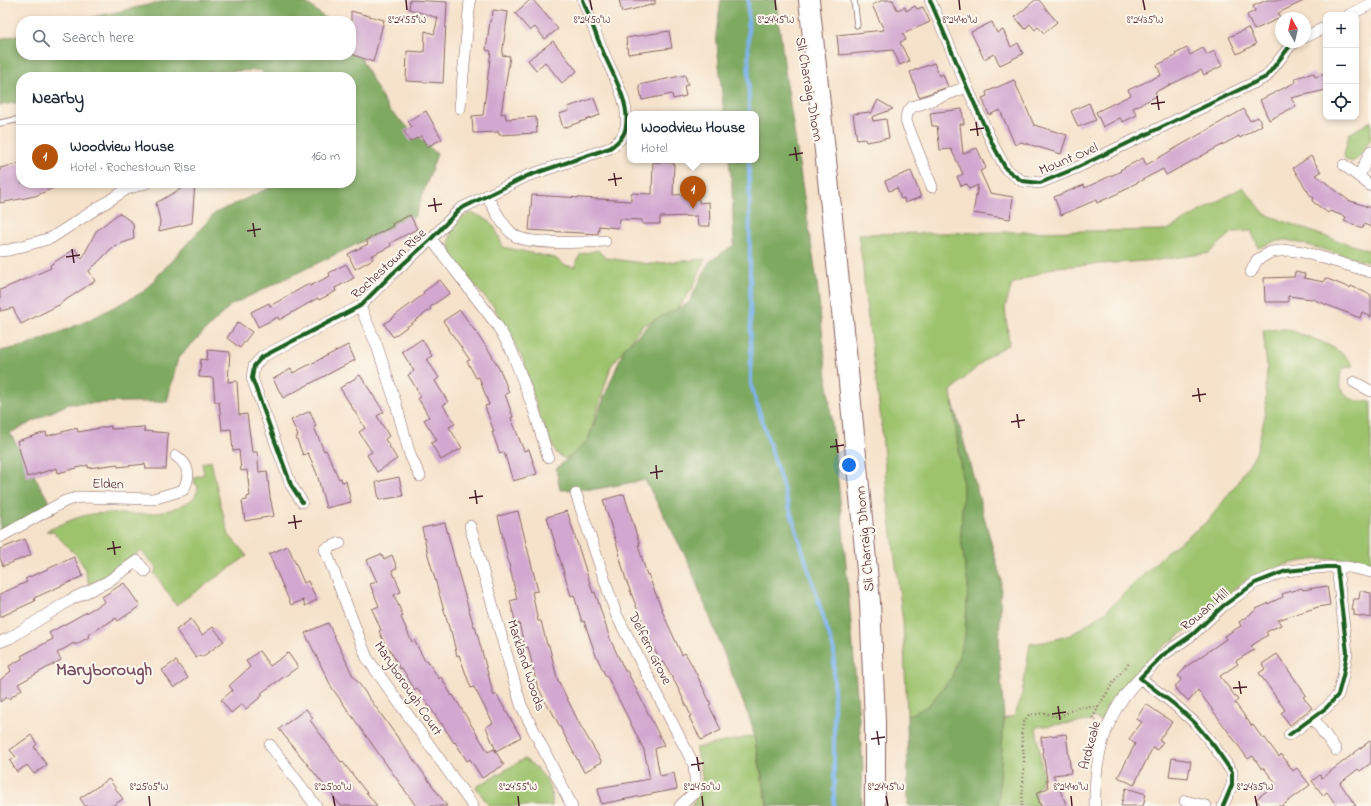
<!DOCTYPE html>
<meta charset="utf-8">
<style>
body{margin:0;font-family:"Indie Flower",sans-serif;background:#f2f2f3;color:#1f2937}
.controls{position:absolute;right:12px;top:12px;display:grid;overflow:hidden;border-radius:8px;box-shadow:0 2px 6px #0003}
.controls button{width:36px;height:36px;display:grid;place-items:center;padding:0;border:0;border-bottom:1px solid #e0e1e3;background:#fff;color:#1f2937;font:20px sans-serif}
.compass{position:absolute;left:1275px;top:12px;width:36px;height:36px;border-radius:50%;background:#fff;box-shadow:0 2px 6px #0003;rotate:352deg}
.you{position:absolute;left:849px;top:465px;width:14px;height:14px;margin:-10px;border:3px solid #fff;border-radius:50%;background:#1a73e8;box-shadow:0 0 0 6px #1a73e833}
.badge{display:grid;place-items:center;width:26px;height:26px;border-radius:50%;background:#b45309;color:#fff;font-size:13px;font-weight:700}
.pin{position:absolute;translate:-50% -33px;filter:drop-shadow(0 1px 2px #0008)}
.pin::after{content:'';position:absolute;top:21px;width:14px;height:12px;background:inherit;clip-path:polygon(0 0,100% 0,50% 100%)}
.popup{position:absolute;left:627px;top:111px;width:132px;height:52px;box-sizing:border-box;display:grid;place-content:center;border-radius:8px;background:#fff;filter:drop-shadow(0 1px 3px #0005);font-size:13px;white-space:nowrap;color:#747a83}
.popup b{font-size:15px;color:#1f2937}
.popup::after{content:'';position:absolute;left:50%;top:100%;margin-left:-8px;border:8px solid transparent;border-top-color:#fff}
.list{margin:0;padding:0;list-style:none}
h2{display:flex;justify-content:space-between;align-items:center;height:52px;margin:0;padding:0 16px;font-size:17px}
h2 small{font-size:13px;font-weight:400;color:#747a83}
.list li{display:grid;grid-template-columns:26px 1fr auto;gap:12px;align-items:center;box-sizing:border-box;height:64px;padding:0 16px;border-top:1px solid #e0e1e3}
.list b{display:block;font-size:15px;white-space:nowrap}
.list p{margin:0;font-size:13px;white-space:nowrap;color:#747a83}
.list em{font-size:13px;font-style:normal;color:#747a83}
.icon{flex:none;width:22px;height:22px;fill:none;stroke:currentColor;stroke-width:2;stroke-linecap:round;stroke-linejoin:round}
.map{position:relative;flex:none;width:1371px;height:806px;overflow:hidden}
.search{position:absolute;background:#fff;box-shadow:0 2px 6px #0003;left:16px;top:16px;width:340px;height:44px;display:flex;align-items:center;gap:10px;box-sizing:border-box;padding:0 14px;border-radius:16px;color:#747a83;font-size:15px}
.panel{position:absolute;background:#fff;box-shadow:0 2px 6px #0003;left:16px;top:72px;width:340px;height:116px;border-radius:16px}
.map>svg:first-child{display:block}
</style>
<div class="map">
<svg width="1371" height="806" viewBox="0 0 1371 806">
<rect width="100%" height="100%" fill="#fbf7ec"/>
<filter id="ink" filterUnits="userSpaceOnUse"><feTurbulence type="fractalNoise" baseFrequency=".025" numOctaves="2"/><feDisplacementMap in="SourceGraphic" scale="8" xChannelSelector="R" yChannelSelector="G"/><feConvolveMatrix kernelMatrix="1 2 1 2 8 2 1 2 1" color-interpolation-filters="sRGB"/></filter>
<filter id="wash" filterUnits="userSpaceOnUse"><feTurbulence type="fractalNoise" baseFrequency=".012" numOctaves="4" result="noise"/><feDisplacementMap in="SourceGraphic" scale="16" xChannelSelector="R" yChannelSelector="G"/><feGaussianBlur stdDeviation="0.9" result="paint"/><feColorMatrix in="noise" values="0 0 0 0 0 0 0 0 0 0 0 0 0 0 0 0 0 1.4 0 .05"/><feComposite in="paint" operator="in"/></filter>
<g filter="url(#wash)">
<rect width="100%" height="100%" fill="#f6e2ca"/>
<path fill="#9dc36d" stroke="#74714c" d="M1371 121V139C1364 147 1363 157 1352 162L1346 160 1344 155 1349 134Z
M1243 187 1265 214 1318 234 1371 251V263L1307 245 1286 240 1273 242 1259 248 1251 231 1233 232 1209 253 1159 260 1055 267 1012 284 1005 308 1009 344 989 356 951 391 963 486 961 538 968 586 965 636 952 677 928 706 907 716 903 622 887 494 881 420 865 295 863 267 858 234 1167 230Z
M471 213C493 219 495 227 503 247L555 258 564 265 576 267V261L581 254 598 250 606 258 649 264 705 259 692 289 675 312 643 325 611 366 587 444 565 459 556 453 539 415 523 359 494 307 465 275 452 256 449 244 452 228 459 219Z
M1287 329C1307 337 1343 346 1353 366L1342 369C1338 380 1339 394 1352 399 1357 402 1365 400 1371 402V564C1337 555 1300 558 1267 571 1262 573 1255 574 1250 578 1229 592 1210 611 1190 628 1180 635 1170 642 1160 649 1135 670 1117 693 1103 722L1093 717 1090 721 1036 727 1043 776 1036 794 1037 806H998L1004 719 1014 716 1021 700 1030 644 1044 642 1071 635 1105 612 1167 552 1208 521 1235 486 1256 453 1265 415 1267 367 1263 330Z
M211 461 220 502 229 535 247 556 176 605 154 573 157 568 141 551 100 580 89 584 84 567 77 556 53 532 46 531C58 526 80 515 92 514 126 511 150 521 184 504 192 500 198 496 198 486L194 483 195 477 204 474 202 463Z
M754 736 767 806H691C708 786 702 771 695 748Z
M524 759C540 768 555 787 552 806H489L476 787Z"/>
<path fill="#7ea960" stroke="#646446" d="M170 0H291L308 4 329 21H76Z
M721 0H776L786 78 817 282 843 529 863 767 861 806H768L752 725 687 559 645 480 596 489 560 490 556 469 588 440 605 395 625 347 654 320 689 303 709 262 734 245 732 186 729 160H756V114H724L716 34Z
M21 34V55H351V40L388 109 437 154 415 216 231 305 178 358 167 402H128L68 404 10 433 55 512 0 532V351L28 345 87 321 143 292 215 213 280 183H351V77H268L260 70 209 72 187 77H21V102L0 105V39Z
M953 402 1001 579 999 653 1004 719 998 806H908L907 716 928 706 952 677 965 636 968 586 961 538 963 486Z"/>
<g fill="none" stroke-linecap="round" stroke-linejoin="round">
<path stroke="#7db4ec" stroke-width="4" d="M748 0 749 114
M749 160 751 385 834 651V806"/>
</g>
<g id="blocks">
<path fill="#d2a7d0" d="M410 0 447 2 443 83 406 81 407 51 424 52 425 31 434 34 438 18 409 9Z
M530 0H533L558 29 545 39 535 27 530 31 515 13Z
M619 0H655V4L622 12Z
M883 0H893L897 10 905 7 906 11 915 6 917 9 923 7 930 22 903 34 906 40 900 42 909 61 900 65 893 50 839 55 837 35 884 30 872 5Z
M1035 0H1039L1057 22 1044 33 1038 27 1035 30 1030 24 1025 29 1015 17Z
M1267 0H1306L1278 13 1280 18 1254 30 1247 15 1255 11 1253 6Z
M493 10 508 12 502 55 510 56 501 114 505 113 506 119 536 117 537 133 499 135V132L473 133 472 116 483 115 491 51 486 50 490 20H492Z
M351 11 384 20 373 62 351 54Z
M992 22 997 33 1003 30 1011 47 1018 43 1023 54 1000 65 994 54 984 59 971 32Z
M1248 28 1256 44 1237 54 1229 37Z
M669 31 672 48 628 54 626 38Z
M553 41 577 71 562 83 545 62 536 70 528 60Z
M1187 48 1190 55 1203 48 1207 55 1214 51 1222 66 1204 75 1201 70 1155 92 1157 96 1133 108 1137 115 1123 122 1120 118 1103 127 1096 112 1131 95 1128 90 1161 75 1157 65 1176 56 1175 54Z
M934 63 939 76 943 74 948 87 919 97 910 72Z
M1314 73 1315 77 1326 74V90L1291 98 1296 106 1269 120 1260 100 1296 82 1295 78Z
M685 75 688 85 684 86 686 96 673 99 672 94 642 100 639 85Z
M1014 80 1034 125 1067 135 1061 154 1021 142 1015 145 1000 110 989 115 982 98 987 96 986 92Z
M594 98 600 115 563 128 559 114 569 111 568 107Z
M878 100 893 109 872 117 873 121 886 119 889 138 866 142 865 139 857 140 853 114 870 112 871 114Z
M1089 103 1096 120 1078 127 1071 111Z
M962 109 964 124H960L963 154 977 148 986 168 980 171 990 193 1013 197 1010 219 973 213 978 185 969 189 967 184 961 186 957 177 963 174 951 149 940 150 937 126H932L930 113Z
M1244 109 1250 121 1258 117 1262 125 1240 138 1239 136 1166 175 1163 169 1125 189V190L1097 203 1096 200 1061 215 1054 197 1084 185 1085 188 1121 171 1120 170 1143 158 1146 165Z
M426 111 442 139 427 147 421 136 410 142 404 131 412 127 408 121Z
M1311 156 1321 172 1316 175 1348 200 1371 208V227L1364 224 1363 228 1344 221 1346 217 1330 211 1328 213 1312 201 1314 198 1310 195 1293 168Z
M653 162 674 163 673 195 691 194V199H699V203L709 202 710 226H698L697 216 660 217V224H642V220L619 219 618 228 599 226 598 234 529 230 532 195 631 201V193L652 194Z
M21 163V183H65L35 196 0 203V168Z
M911 171 921 197 905 203 904 198 901 199 897 188 889 191 885 181Z
M195 183 192 223 159 231 160 221 156 203 184 187Z
M119 213 133 223 134 239 114 246 89 271 95 281 61 303V304L21 324 13 308 0 311V290L51 268 50 265 75 249 82 259 96 231Z
M410 215 417 229 390 243 391 246 371 256 373 259 355 269 348 254 368 244 366 240 393 226 392 224Z
M346 264 354 278 335 288 336 291 319 300 318 298 279 320 278 317 258 327 251 312 269 303 270 306 309 284 310 286 330 276 329 273Z
M1295 272 1305 274 1304 278 1324 282 1325 278 1350 288 1351 286 1371 295V317L1362 312 1360 318 1312 299 1288 296V302H1265L1264 278 1294 277Z
M440 280 450 293 430 307 431 309 393 337 384 324 424 294 423 292Z
M460 310 490 352 502 374 509 393 505 394 513 417 511 418 524 451 529 449 537 474 513 481 504 452 500 454 492 432H494L485 406 489 405 479 377 476 378 467 361 470 360 443 321Z
M238 322 252 332 240 348 227 338Z
M422 339 432 356 427 359 439 378 435 381 448 402 443 405 455 424 449 427 462 448 441 460 431 443 437 440 424 420 429 417 418 398 421 396 408 375 414 371 402 352Z
M348 345 355 360 283 398 273 379 291 369 293 373Z
M208 350 230 352 228 382 237 381 239 415 247 414 252 452H257L259 472 267 471 270 497 274 516 245 521 242 501 247 500V497L250 496 247 470 241 471 239 450 233 451 231 429 222 430 219 402H215L213 378 199 377 201 359 207 360Z
M360 375 384 412 377 416 389 436 385 439 397 459 377 472 367 455 372 452 359 432 365 428 340 388Z
M310 411 316 426 314 427 324 451 326 450 339 479 341 478 342 482 346 481 351 502 326 508 317 474 308 453 303 455 296 437 298 436 291 420Z
M111 426V429L144 427V431L168 433 166 469H146L145 464 118 467V464L88 468V465L58 473 57 468 27 477 17 441 46 432 47 436 77 428 78 432Z
M399 477 403 496 379 500 376 482Z
M624 494 636 533 640 545H638L647 575 648 574 666 620 682 655 685 653 692 665 711 704 709 705 721 730 701 740 689 717 691 716 679 690 664 662 661 663 647 634 626 580 619 555H620L603 500Z
M518 511 538 591 532 592 538 621H541L547 645H549L557 678 580 725 602 762 584 772 550 708 549 709 537 685 528 647 525 648 519 623 516 624 510 601 517 599 498 516Z
M567 511 593 593 595 592 610 639 625 671H627L664 745 655 749 660 776 674 773 677 789 601 804 598 788 650 779 644 750 607 676 606 677 595 653 584 621 582 622 574 595 571 596 547 517Z
M445 523 455 561 474 627 475 626 494 696 496 694 521 737 496 751 486 727 493 723 474 687 471 688 459 655 457 656 451 631H450L428 555 422 528Z
M25 539 31 555 3 566 0 558V549Z
M288 546 304 583 308 581 317 600 305 606 303 600 291 605 269 554Z
M381 554 384 559 392 555 397 568 392 570 401 592 394 595 403 616 401 617 412 642 414 640 425 661 427 660 439 679 441 677 452 696 453 695 488 752 494 749 504 765 482 778 470 759 467 761 455 742 454 743 442 724H441L417 688 415 690 402 668 400 669 389 648 387 649 379 631 381 630 372 609 379 606 370 584 377 582 367 560Z
M74 557 83 576 34 598 35 601 0 617V594L27 582 25 579Z
M124 583 140 606 118 621 116 618 88 635 89 637 75 645 74 643 57 653 61 660 18 684 22 689 9 699 7 697 0 702V680L11 671 9 666 23 658 21 656 53 639 49 633 105 602 102 597Z
M1327 586 1330 605 1318 607 1278 620 1281 625 1266 632 1268 635 1251 646 1254 650 1236 661 1238 664 1220 676 1238 700 1235 703 1252 726 1253 725 1263 739 1265 738 1279 757 1281 754 1293 771 1297 768 1310 785 1282 806H1261L1256 799 1276 784 1264 768H1261L1253 756 1248 759 1198 690 1189 701 1174 688 1182 679 1178 676 1187 666 1226 639 1224 636 1241 626 1239 622 1256 610V609L1283 597 1282 594 1302 588 1303 590Z
M1360 591 1371 593V618L1354 615V610H1352L1354 599H1359Z
M191 619 202 635 213 627 224 641 202 657 200 655 196 658 176 630Z
M328 623 352 674 447 806H416L332 688 305 633Z
M259 651 270 666 288 653 298 667 261 693 263 695 246 709 242 704 231 713 221 700 233 690 229 686 250 667 246 661Z
M1277 654 1306 695 1303 697 1312 708 1290 725 1281 713 1285 710 1259 673 1265 669 1262 664Z
M176 661 188 678 174 688 162 670Z
M1146 704 1172 722 1159 740 1163 742 1157 750 1153 747 1134 785 1118 777 1135 744 1129 739 1142 722 1136 719Z
M306 709 313 718 310 720 341 762 342 761 377 806H341L279 729Z
M1066 734 1071 773 1053 775 1067 806H1041L1036 793 1048 788 1041 737Z
M31 735 37 744 34 747 47 765 34 774 27 765 17 772 10 761 16 757 10 750Z
M1371 740V763L1360 771 1358 769 1340 783 1356 806H1337L1327 792 1323 795 1312 781 1320 775 1322 778Z
M1172 758 1191 761 1188 778 1169 776Z
M109 779 123 799 112 806H85L80 798Z
M1126 788 1146 794 1143 806H1121Z"/>
</g>
</g>
<g filter="url(#ink)">
<use href="#blocks" fill-opacity="0" stroke="#866363" stroke-width="1"/>
<g fill="none" stroke-linecap="round" stroke-linejoin="round">
<defs>
<path id="lane" d="M854 0 857 25
M0 123 21 119"/>
<path id="street" d="M930 0 967 87 993 145 1006 169 1022 181 1040 183 1074 169 1266 77 1290 46 1295 42
M1349 15 1371 4
M1305 37 1326 27
M460 108 470 0
M1344 165 1371 186
M1359 176 1371 151
M932 187 906 121 907 113 912 107 967 87
M487 195C492 206 504 228 514 235 529 246 586 242 605 241
M430 240 435 244 497 325 511 349 534 410 548 457
M0 251 9 250 51 238 127 189 146 183
M1251 272 1257 260 1271 252 1289 250 1303 252 1371 272
M360 306 377 346 396 404 410 455 420 476
M1354 382 1371 391
M576 494 616 614 694 765 696 791 680 806
M302 502 291 485 252 378 254 366 262 357 360 306 392 274 430 240 460 209 527 176 610 148C618 142 625 136 626 126 630 103 613 75 604 54 596 36 590 18 583 0
M470 526 521 705 572 806
M0 537 65 501 80 497 153 499 183 490C191 476 189 465 176 456
M340 543 325 549 367 658 473 806
M1337 567H1348L1371 572
M0 642 10 638 70 600 107 582 137 561 145 571
M1313 718 1336 750
M270 745 316 806
M1185 801 1206 806
M1095 806C1094 759 1105 712 1140 678
M1223 806 1232 785V772L1214 746 1195 723 1175 705 1140 678 1163 655 1192 635 1223 606 1255 583 1286 571 1327 567H1337L1347 653 1343 676 1338 695 1326 708 1289 735"/>
<path id="highway" d="M809 0 844 330 870 602 875 722V806"/>
</defs>
<use href="#lane" stroke="#866363" stroke-width="7"/>
<use href="#street" stroke="#866363" stroke-width="12"/>
<use href="#highway" stroke="#866363" stroke-width="22"/>
<path stroke="#866363" stroke-width="2.5" stroke-dasharray="1 3" stroke-linecap="butt" d="M1098 707 1115 680 1130 662
M1022 806C1022 791 1024 775 1024 759 1023 742 1017 729 1029 715L1046 713 1053 716H1060L1079 707H1098L1093 718 1099 722"/>
<use href="#lane" stroke="#fff" stroke-width="5.5"/>
<use href="#street" stroke="#fff" stroke-width="11"/>
<use href="#highway" stroke="#fff" stroke-width="20"/>
<defs>
<path id="cycleway" d="M930 0 967 87 993 145 1006 169 1022 181 1040 183 1074 169 1266 77 1290 46 1295 42
M302 502 291 485 252 378 254 366 262 357 360 306 392 274 430 240 460 209 527 176 610 148C618 142 625 136 626 126 630 103 613 75 604 54 596 36 590 18 583 0
M1223 806 1232 785V772L1214 746 1195 723 1175 705 1140 678 1163 655 1192 635 1223 606 1255 583 1286 571 1327 567H1337L1347 653 1343 676 1338 695 1326 708 1289 735"/>
</defs>
<use href="#cycleway" stroke="#fbf7ec" stroke-width="6"/>
<use href="#cycleway" stroke="#1b5e20" stroke-width="4"/>
</g>
</g>
<path fill="none" stroke="#4a1f2b" stroke-width="1.5" d="M406 0 407 10M590 0 592 10M775 0 776 10M959 0 960 10M1143 0 1145 10M1157 96 1159 110M1151 104 1165 102M976 122 978 136M970 130 984 128M795 147 797 161M789 155 803 153M614 173 616 186M608 180 622 178M434 198 436 212M428 206 442 204M253 223 255 237M247 231 261 229M72 249 74 263M66 257 80 255M1198 388 1200 402M1192 396 1206 394M1017 414 1019 428M1011 422 1025 420M836 439 838 453M830 447 844 445M656 465 657 479M650 473 663 471M475 490 477 504M469 498 483 496M294 515 296 529M288 523 302 521M113 541 115 555M107 549 121 547M1239 681 1241 694M1233 688 1247 687M1058 706 1060 720M1052 714 1066 712M877 731 879 745M871 739 885 737M697 757 699 771M691 765 704 763M149 796 150 806M333 796 335 806M518 796 519 806M702 796 703 806M886 796 888 806M1071 796 1072 806M1255 796 1257 806"/>
<g text-anchor="middle" stroke-width="4" stroke-linejoin="round" paint-order="stroke">
<g font-size="14" fill="#4a1f2b" stroke="#fbf7ec">
<text transform="translate(810 89) rotate(80)" y="5">Sli Charraig Dhonn</text>
<text transform="translate(1068 158) rotate(-23)" y="5">Mount Ovel</text>
<text transform="translate(388 263) rotate(-43)" y="5">Rochestown Rise</text>
<text transform="translate(108 483) rotate(2)" y="5">Elden</text>
<text transform="translate(864 539) rotate(-95)" y="5">Sli Charraig Dhonn</text>
<text transform="translate(1204 609) rotate(-40)" y="5">Rowan Hill</text>
<text transform="translate(651 648) rotate(63)" y="5">Delfern Grove</text>
<text transform="translate(527 665) rotate(72)" y="5">Markland Woods</text>
<text transform="translate(409 688) rotate(56)" y="5">Maryborough Court</text>
<text transform="translate(1089 745) rotate(-75)" y="5">Ardkeale</text>
</g>
<g font-size="18" font-weight="bold" fill="#7a4f65" stroke="#fbf7ec">
<text x="104" y="675">Maryborough</text>
</g>
</g>
<g font-size="10" text-anchor="middle" fill="#4a1f2b" stroke="#fbf7ec" stroke-width="4" stroke-linejoin="round" paint-order="stroke">
<text x="407" y="23">8°24'55"W</text>
<text x="592" y="23">8°24'50"W</text>
<text x="776" y="23">8°24'45"W</text>
<text x="960" y="23">8°24'40"W</text>
<text x="1145" y="23">8°24'35"W</text>
<text x="149" y="790">8°25'05"W</text>
<text x="333" y="790">8°25'00"W</text>
<text x="518" y="790">8°24'55"W</text>
<text x="702" y="790">8°24'50"W</text>
<text x="886" y="790">8°24'45"W</text>
<text x="1071" y="790">8°24'40"W</text>
<text x="1255" y="790">8°24'35"W</text>
</g>
</svg>
<div class="controls">
<button>+</button>
<button>−</button>
<button><svg class="icon" aria-label="locate" viewBox="0 0 24 24"><circle cx="12" cy="12" r="6"/><path d="M12 2v4M12 18v4M2 12h4M18 12h4"/></svg></button>
</div>
<svg class="compass" viewBox="-18 -18 36 36"><path d="M0-13l5 13h-10z" fill="#e53935"/><path d="M0 13l5-13h-10z" fill="#747a83"/></svg>
<div class="you"></div>
<div class="pin badge" style="left:693px;top:209px">1</div>
<div class="popup"><b>Woodview House</b>Hotel</div>
<div class="search"><svg class="icon" aria-label="search" viewBox="0 0 24 24"><circle cx="10" cy="10" r="6"/><path d="M15 15l6 6"/></svg>Search here</div>
<section class="panel">
<h2>Nearby<small></small></h2>
<ul class="list">
<li><span class="badge">1</span><div><b>Woodview House</b><p>Hotel · Rochestown Rise</p></div><em>160 m</em></li>
</ul>
</section>
</div>
